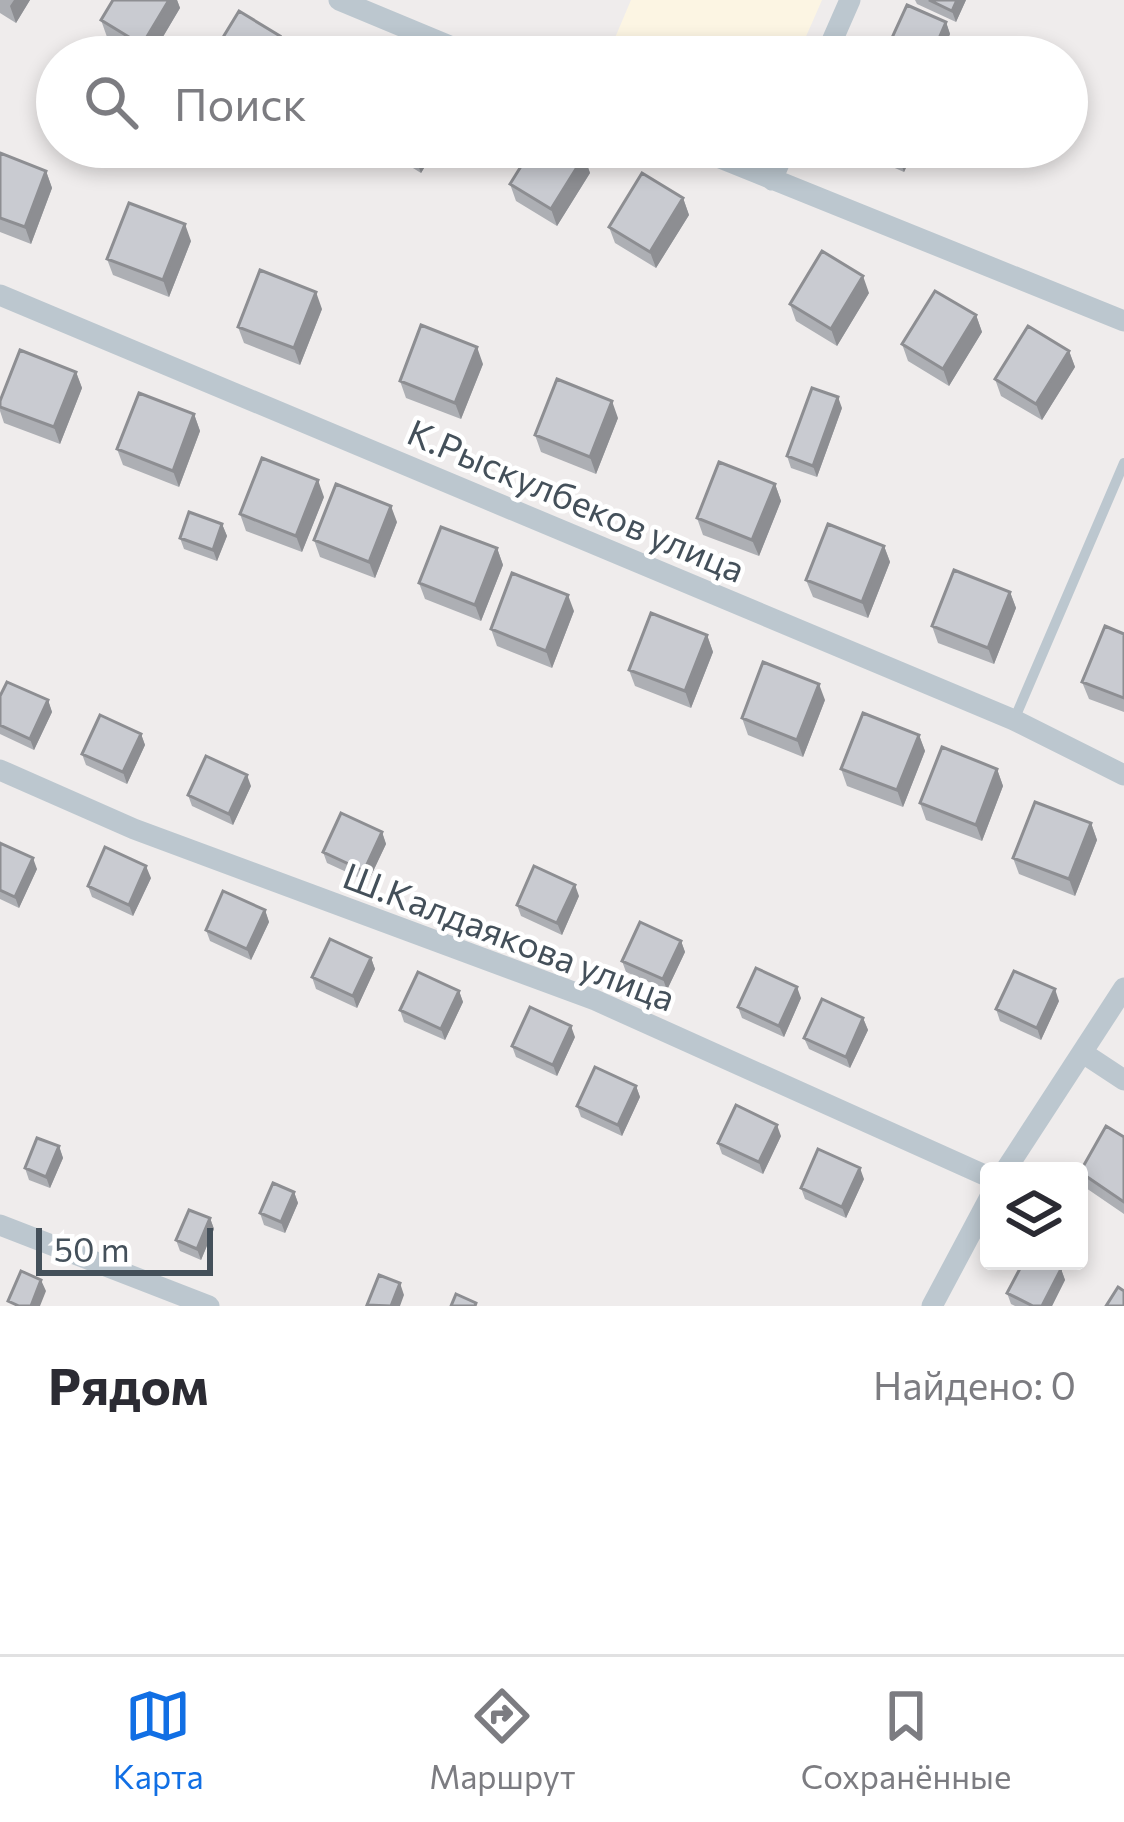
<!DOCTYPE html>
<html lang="ru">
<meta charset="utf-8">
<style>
body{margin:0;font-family:Commissioner,sans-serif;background:#f7f7f7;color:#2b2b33}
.controls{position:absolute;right:36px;bottom:36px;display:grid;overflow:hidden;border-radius:12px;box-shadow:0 6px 18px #0003}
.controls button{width:108px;height:108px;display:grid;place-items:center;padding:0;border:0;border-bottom:3px solid #e1e1e2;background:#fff;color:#2b2b33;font:60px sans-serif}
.scale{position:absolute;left:36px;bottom:30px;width:177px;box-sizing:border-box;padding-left:12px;border:6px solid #44505a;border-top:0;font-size:33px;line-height:42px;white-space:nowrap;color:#44505a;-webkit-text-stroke:9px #fff;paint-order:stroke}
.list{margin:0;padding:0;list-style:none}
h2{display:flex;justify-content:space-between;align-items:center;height:156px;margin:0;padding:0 48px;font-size:51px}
h2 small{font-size:39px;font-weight:400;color:#7c7c81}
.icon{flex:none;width:66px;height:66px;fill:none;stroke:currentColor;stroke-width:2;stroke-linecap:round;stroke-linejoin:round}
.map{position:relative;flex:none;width:1124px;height:1306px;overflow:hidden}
.search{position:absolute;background:#fff;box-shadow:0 6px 18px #0003;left:36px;right:36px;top:36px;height:132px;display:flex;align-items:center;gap:30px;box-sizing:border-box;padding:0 42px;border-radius:66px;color:#7c7c81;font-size:45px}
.sheet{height:348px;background:#fff}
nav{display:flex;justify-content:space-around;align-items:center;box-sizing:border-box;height:168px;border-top:3px solid #e1e1e2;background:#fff;font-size:33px;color:#7c7c81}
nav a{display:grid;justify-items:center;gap:6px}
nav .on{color:#116fe4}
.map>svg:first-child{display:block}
</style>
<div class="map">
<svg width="1124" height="1306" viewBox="0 0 1124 1306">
<rect width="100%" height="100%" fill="#efecec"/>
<path fill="#fcf5e3" d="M631 0H822L797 57H621L609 52Z"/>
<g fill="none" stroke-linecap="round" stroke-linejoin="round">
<path stroke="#bcc7cf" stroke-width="10" d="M1014 720 1124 463"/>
<path stroke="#bcc7cf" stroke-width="21" d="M339 0 476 57
M825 57 850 0
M693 147 1124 321
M772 180 786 147
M0 295 1014 720 1124 775
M0 770 134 829 595 1000 989 1177
M1083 1053 1124 1080
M1005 1171 1124 988
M0 1225 209 1306
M932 1306 989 1199"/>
</g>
<path fill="#adafb4" d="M0 0H30L16 23 0 13Z
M113 0H177L180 8 151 57H140L107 37 101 20Z
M915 0H966L956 22 917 4Z
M946 22 950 34 940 57H908L895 51 891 40Z
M379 147H437L421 173Z
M862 147H916L904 172 865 155Z
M0 153 46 171 52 188 31 244 0 232Z
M584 156 590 173 557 226 516 201 510 184Z
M683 198 689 215 656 268 615 243 609 227Z
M191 241 169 297 113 275 107 259Z
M869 293 837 346 796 321 790 304Z
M322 309 300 365 244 343 238 327Z
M976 315 982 332 949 386 908 361 902 344Z
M1069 351 1075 367 1042 420 1001 396 995 379Z
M483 364 461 419 406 398 400 381Z
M76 372 82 388 60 444 4 423 0 411V401Z
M842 408 817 477 791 468 787 456Z
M194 414 200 431 179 487 123 465 117 449Z
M618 418 596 474 541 452 535 435Z
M775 484 781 501 759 556 703 535 697 518Z
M324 497 302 552 246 531 240 514Z
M397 522 375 578 320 557 314 540Z
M222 524 227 536 217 561 184 549 180 538Z
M884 546 890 562 868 618 813 597 806 580Z
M497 548 503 565 481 621 425 599 419 583Z
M1010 592 1016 608 994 664 938 643 932 626Z
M574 611 552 668 497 646 491 629Z
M1124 634V712L1089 699 1082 682Z
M707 635 713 652 691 708 635 686 629 670Z
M0 696 48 700 52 712 34 750 0 734Z
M825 700 803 757 748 735 742 718Z
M141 734 145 745 127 784 86 765 82 754Z
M919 735 925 751 903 807 847 786 841 769Z
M997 769 1003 786 982 841 926 820 920 803Z
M251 786 233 825 192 806 188 795Z
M1091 823 1097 840 1075 896 1019 874 1013 858Z
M382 832 386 844 368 882 327 863 323 852Z
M0 843 37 869 19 908 0 899Z
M151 878 133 916 92 897 88 886Z
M579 896 562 935 521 916 517 905Z
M265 910 269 922 251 960 210 941 206 930Z
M681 941 685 952 667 990 626 972 622 961Z
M371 958 375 969 357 1008 316 989 312 977Z
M459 991 463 1002 445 1040 404 1022 400 1010Z
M801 998 784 1037 742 1018 738 1007Z
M1059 1001 1041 1040 1000 1021 996 1009Z
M863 1018 868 1030 850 1068 809 1049 804 1038Z
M575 1037 557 1076 516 1057 512 1046Z
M636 1086 640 1097 622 1136 581 1117 577 1106Z
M781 1136 763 1174 722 1154 718 1143Z
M1124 1137V1214L1086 1188 1080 1172Z
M59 1146 63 1158 50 1188 29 1180 25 1168Z
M864 1179 846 1218 805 1199 801 1188Z
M294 1192 298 1203 285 1233 264 1225 260 1213Z
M210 1218 214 1229 201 1260 180 1251 176 1240Z
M1061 1269 1065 1280 1052 1306H1015L1011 1304 1007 1293Z"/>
<path fill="#8d8e92" d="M14 0H30L16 23 10 6Z
M169 0H177L180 8 151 57H146L142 45Z
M957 0H966L956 22 952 11Z
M946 22 950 34 940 57H931Z
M280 36 286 53 284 57H267Z
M421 147H437L421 173 415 157Z
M907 147H916L904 172 900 161Z
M584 156 590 173 557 226 551 209Z
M46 171 52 188 31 244 25 227Z
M683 198 689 215 656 268 650 252Z
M185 224 191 241 169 297 163 280Z
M863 276 869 293 837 346 831 329Z
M316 292 322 309 300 365 294 348Z
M976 315 982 332 949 386 943 369Z
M477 347 483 364 461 419 455 403Z
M1069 351 1075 367 1042 420 1036 404Z
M76 372 82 388 60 444 54 427Z
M838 397 842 408 817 477 813 466Z
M612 401 618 418 596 474 590 457Z
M194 414 200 431 179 487 173 471Z
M318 480 324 497 302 552 296 536Z
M775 484 781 501 759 556 752 540Z
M391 506 397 522 375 578 369 562Z
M222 524 227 536 217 561 213 550Z
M884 546 890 562 868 618 862 602Z
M497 548 503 565 481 621 475 605Z
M1010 592 1016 608 994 664 988 648Z
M568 595 574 611 552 668 546 651Z
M707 635 713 652 691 708 685 691Z
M819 684 825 700 803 757 797 740Z
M48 700 52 712 34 750 30 739Z
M141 734 145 745 127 784 123 772Z
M919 735 925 751 903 807 897 790Z
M997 769 1003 786 982 841 976 825Z
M247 775 251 786 233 825 229 814Z
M1091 823 1097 840 1075 896 1069 879Z
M382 832 386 844 368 882 364 871Z
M33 858 37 869 19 908 15 897Z
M146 866 151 878 133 916 129 905Z
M575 885 579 896 562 935 557 923Z
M265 910 269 922 251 960 247 949Z
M681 941 685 952 667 990 663 979Z
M371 958 375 969 357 1008 353 996Z
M797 987 801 998 784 1037 779 1026Z
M1055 989 1059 1001 1041 1040 1037 1028Z
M459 991 463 1002 445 1040 441 1029Z
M863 1018 868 1030 850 1068 846 1057Z
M571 1026 575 1037 557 1076 553 1065Z
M636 1086 640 1097 622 1136 618 1125Z
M777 1125 781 1136 763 1174 759 1162Z
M59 1146 63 1158 50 1188 46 1177Z
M860 1168 864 1179 846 1218 842 1207Z
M294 1192 298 1203 285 1233 281 1222Z
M210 1218 214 1229 201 1260 197 1249Z
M1061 1269 1065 1280 1052 1306H1042Z
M41 1280 46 1291 40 1306H31Z
M400 1283 404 1295 400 1306H391Z"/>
<path fill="#c9cbd1" stroke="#8d8e92" stroke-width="3" d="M113 0H169L142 45 101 20Z
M929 0H957L952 11Z
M907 5 946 22 931 57 891 40Z
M239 11 280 36 267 57H211Z
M398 147H421L415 157Z
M533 147H569L584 156 551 209 510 184Z
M869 147H907L900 161Z
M0 153 46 171 25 227 0 218Z
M642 173 683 198 650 252 609 227Z
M129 203 185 224 163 280 107 259Z
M822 251 863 276 831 329 790 304Z
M260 270 316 292 294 348 238 327Z
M935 291 976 315 943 369 902 344Z
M421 325 477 347 455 403 400 381Z
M1028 326 1069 351 1036 404 995 379Z
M20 350 76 372 54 427 0 407V401Z
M557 379 612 401 590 457 535 435Z
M812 388 838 397 813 466 787 456Z
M139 393 194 414 173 471 117 449Z
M262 458 318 480 296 536 240 514Z
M719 462 775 484 752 540 697 518Z
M336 484 391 506 369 562 314 540Z
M189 512 222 524 213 550 180 538Z
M828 524 884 546 862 602 806 580Z
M441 527 497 548 475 605 419 583Z
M954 570 1010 592 988 648 932 626Z
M512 573 568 595 546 651 491 629Z
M651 613 707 635 685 691 629 670Z
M1105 626 1124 634V698L1082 682Z
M763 662 819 684 797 740 742 718Z
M7 682 48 700 30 739 0 725V696Z
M863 713 919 735 897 790 841 769Z
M100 715 141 734 123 772 82 754Z
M942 747 997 769 976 825 920 803Z
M206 756 247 775 229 814 188 795Z
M1035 802 1091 823 1069 879 1013 858Z
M341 813 382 832 364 871 323 852Z
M0 843 33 858 15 897 0 890Z
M105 847 146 866 129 905 88 886Z
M534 866 575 885 557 923 517 905Z
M223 891 265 910 247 949 206 930Z
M640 922 681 941 663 979 622 961Z
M330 939 371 958 353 996 312 977Z
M756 968 797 987 779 1026 738 1007Z
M1014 971 1055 989 1037 1028 996 1009Z
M418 972 459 991 441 1029 400 1010Z
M822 999 863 1018 846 1057 804 1038Z
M530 1007 571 1026 553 1065 512 1046Z
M595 1067 636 1086 618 1125 577 1106Z
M736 1105 777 1125 759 1162 718 1143Z
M1106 1126 1124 1137V1202L1080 1172Z
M37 1138 59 1146 46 1177 25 1168Z
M818 1149 860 1168 842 1207 801 1188Z
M273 1183 294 1192 281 1222 260 1213Z
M189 1210 210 1218 197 1249 176 1240Z
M1024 1261H1046L1061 1269 1042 1306H1033L1007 1293Z
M21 1271 41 1280 31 1306H19L8 1301Z
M379 1275 400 1283 391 1306 367 1305Z
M1118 1287 1124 1291V1306H1106Z
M456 1294 476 1303 475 1306H451Z"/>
<g text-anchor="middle" stroke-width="9" stroke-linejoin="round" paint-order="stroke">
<g font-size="36" fill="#44505a" stroke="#fff">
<text transform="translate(576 501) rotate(23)" y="13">К.Рыскулбеков улица</text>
<text transform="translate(509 937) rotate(21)" y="13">Ш.Калдаякова улица</text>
</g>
</g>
</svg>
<div class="controls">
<button><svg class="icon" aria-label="layers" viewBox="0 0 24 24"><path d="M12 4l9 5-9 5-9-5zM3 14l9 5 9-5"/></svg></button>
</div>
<div class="scale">50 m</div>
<div class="search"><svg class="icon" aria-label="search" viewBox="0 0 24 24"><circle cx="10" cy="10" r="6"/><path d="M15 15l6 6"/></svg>Поиск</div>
</div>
<section class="sheet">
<h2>Рядом<small>Найдено: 0</small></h2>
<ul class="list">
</ul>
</section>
<nav>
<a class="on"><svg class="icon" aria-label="map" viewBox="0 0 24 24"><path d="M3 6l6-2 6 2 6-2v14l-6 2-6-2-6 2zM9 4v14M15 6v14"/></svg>Карта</a>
<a><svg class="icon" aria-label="directions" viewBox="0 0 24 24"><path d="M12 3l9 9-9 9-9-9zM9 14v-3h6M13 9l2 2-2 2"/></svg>Маршрут</a>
<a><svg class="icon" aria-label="saved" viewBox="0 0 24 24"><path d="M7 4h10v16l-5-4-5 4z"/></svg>Сохранённые</a>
</nav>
